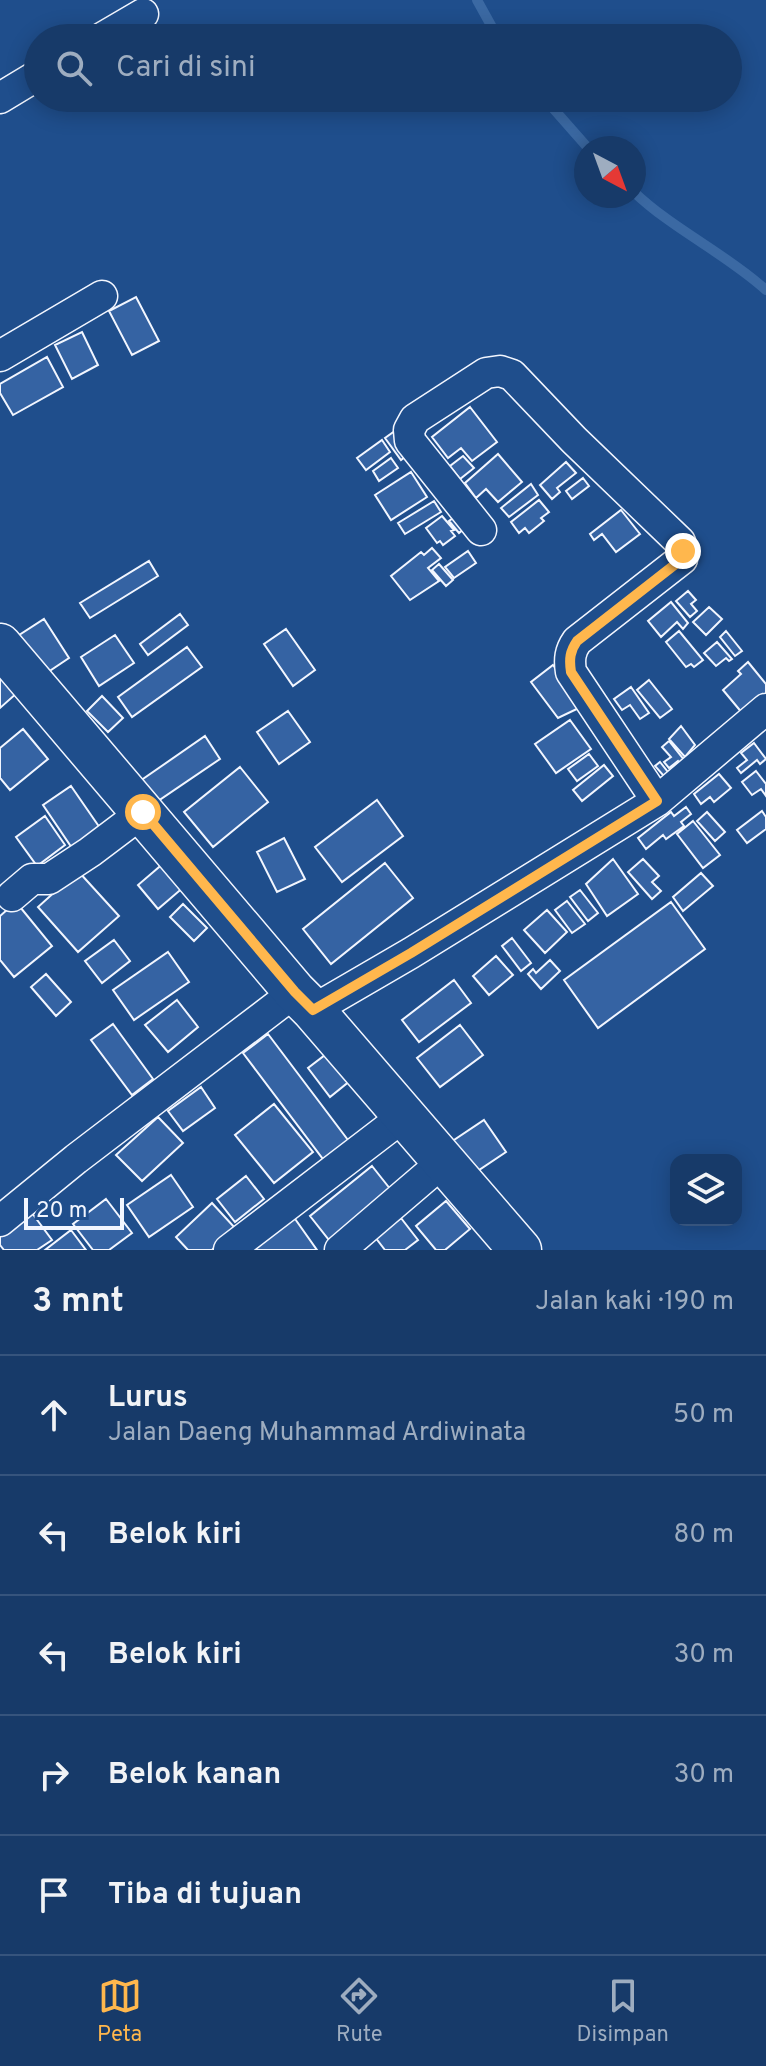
<!DOCTYPE html>
<html lang="id">
<meta charset="utf-8">
<style>
body{margin:0;font-family:Overpass,sans-serif;background:#20416f;color:#f1f3f6}
.controls{position:absolute;right:24px;bottom:24px;display:grid;overflow:hidden;border-radius:16px;box-shadow:0 4px 20px #0003}
.controls button{width:72px;height:72px;display:grid;place-items:center;padding:0;border:0;border-bottom:2px solid #36547d;background:#173a69;color:#f1f3f6;font:40px sans-serif}
.compass{position:absolute;left:574px;top:136px;width:72px;height:72px;border-radius:50%;background:#173a69;box-shadow:0 4px 20px #0003;rotate:139deg}
.scale{position:absolute;left:24px;bottom:20px;width:100px;box-sizing:border-box;padding-left:8px;border:4px solid #f2f6ff;border-top:0;font-size:22px;line-height:28px;white-space:nowrap;color:#f2f6ff;-webkit-text-stroke:6px #1f4e8c;paint-order:stroke}
.stop{position:absolute;width:24px;height:24px;margin:-18px;border:6px solid #ffb74d;border-radius:50%;background:#fff}
.stop.end{background:#ffb74d;border-color:#fff;box-shadow:0 2px 8px #0008}
.list{margin:0;padding:0;list-style:none}
h2{display:flex;justify-content:space-between;align-items:center;height:104px;margin:0;padding:0 32px;font-size:34px}
h2 small{font-size:26px;font-weight:400;color:#9eadc0}
.list li{display:grid;grid-template-columns:52px 1fr auto;gap:24px;align-items:center;box-sizing:border-box;height:120px;padding:0 32px;border-top:2px solid #36547d}
.list b{display:block;font-size:30px;white-space:nowrap}
.list p{margin:0;font-size:26px;white-space:nowrap;color:#9eadc0}
.list em{font-size:26px;font-style:normal;color:#9eadc0}
.icon{flex:none;width:44px;height:44px;fill:none;stroke:currentColor;stroke-width:2;stroke-linecap:round;stroke-linejoin:round}
.map{position:relative;flex:none;width:766px;height:1250px;overflow:hidden}
.search{position:absolute;background:#173a69;box-shadow:0 4px 20px #0003;left:24px;right:24px;top:24px;height:88px;display:flex;align-items:center;gap:20px;box-sizing:border-box;padding:0 28px;border-radius:44px;color:#9eadc0;font-size:30px}
.sheet{height:704px;background:#173a69}
nav{display:flex;justify-content:space-around;align-items:center;box-sizing:border-box;height:112px;border-top:2px solid #36547d;background:#173a69;font-size:22px;color:#9eadc0}
nav a{display:grid;justify-items:center;gap:4px}
nav .on{color:#ffb74d}
.map>svg:first-child{display:block}
</style>
<div class="map">
<svg width="766" height="1250" viewBox="0 0 766 1250">
<rect width="100%" height="100%" fill="#1f4e8c"/>
<g fill="none" stroke-linecap="round" stroke-linejoin="round">
<path stroke="#3b69a3" stroke-width="10" d="M477 0 498 38
M544 98 588 148
M634 192C674 230 725 253 766 290"/>
</g>
<path fill="#3563a3" stroke="#f2f6ff" stroke-width="2" d="M136 297 159 341 132 355 109 311Z
M82 332 98 365 72 379 55 345Z
M47 357 63 387 13 415 0 393V384Z
M470 407 497 442 472 461 461 448 448 458 432 437Z
M399 428 410 453 401 460 385 438Z
M382 440 390 452 366 470 357 458Z
M498 454 522 482 498 502 486 489 476 498 465 483Z
M463 456 474 468 460 479 450 466Z
M391 458 398 468 379 481 373 471Z
M566 462 576 473 557 488 560 492 552 499 540 485Z
M411 472 427 497 391 520 375 495Z
M583 478 589 486 572 499 566 491Z
M531 484 538 495 509 517 501 508Z
M539 500 549 512 541 518 544 521 529 533 525 528 519 533 511 522Z
M434 501 441 512 405 534 398 523Z
M621 510 640 534 616 552 602 534 594 540 590 534Z
M442 516 454 530 451 531 455 536 443 545 440 541 437 543 426 528Z
M453 518 471 523 459 533 449 521Z
M432 548 441 558 428 568 439 581 410 600 391 576 421 552 424 555Z
M468 551 476 563 454 578 445 567Z
M149 561 158 576 90 618 80 603Z
M439 564 453 580 446 586 432 570Z
M688 591 696 600 691 604 697 611 690 617 676 601Z
M671 602 688 623 683 629 677 622 661 637 648 621Z
M709 607 722 619 706 635 693 622Z
M180 614 188 625 148 655 140 644Z
M44 619 69 658 39 678 13 639Z
M286 629 315 670 293 686 264 644Z
M679 631 703 660 694 667 691 664 686 667 666 642Z
M726 631 742 651 735 656 720 637Z
M115 635 134 663 99 686 81 657Z
M717 642 732 659 729 661 726 658 716 666 704 653Z
M187 647 202 667 132 717 118 697Z
M748 662 766 684V695L743 714 723 690 741 674 738 671Z
M553 665 583 706 558 718 531 682Z
M0 672 18 692 0 708Z
M649 680 672 709 660 718 637 690Z
M631 687 649 713 640 719 630 705 622 710 614 699Z
M102 696 123 718 108 732 87 711Z
M288 711 310 742 279 764 257 732Z
M570 720 591 749 556 773 535 744Z
M681 726 695 745 685 757 669 739Z
M23 729 48 759 10 790 0 778V748Z
M205 736 220 759 155 803 140 781Z
M669 741 689 766 684 769 678 761 669 768 664 762 671 757 662 747Z
M754 743 766 759 760 764 757 760 741 773 737 768 747 760 741 753Z
M589 754 598 766 577 781 568 769Z
M660 762 668 772 678 763 684 770 670 783 655 766Z
M604 765 613 776 582 801 573 790Z
M240 767 268 802 213 847 184 812Z
M756 771 766 784V796L761 789 752 795 742 782Z
M719 774 731 788 714 802 710 797 701 804 694 794Z
M71 786 100 828 72 848 43 805Z
M377 800 403 836 342 882 315 847Z
M686 807 691 814 681 822 684 826 666 839 663 835 646 849 638 838 671 812 674 816Z
M762 811 766 817V829L747 843 737 830Z
M707 812 725 832 715 841 697 821Z
M45 816 65 845 37 866 16 837Z
M693 821 720 855 703 868 677 834Z
M284 838 305 879 277 892 257 852Z
M613 859 638 894 607 916 586 884Z
M643 859 659 876 652 882 661 891 652 899 628 872Z
M165 862 185 886 158 909 138 885Z
M385 863 413 898 331 964 303 929Z
M78 871 119 916 78 952 38 907Z
M701 873 713 886 683 911 673 897Z
M580 890 598 913 588 921 570 897Z
M567 901 585 924 572 933 555 910Z
M16 902 52 946 14 977 0 960V916Z
M671 902 705 949 598 1028 564 980Z
M183 904 207 928 194 941 170 917Z
M547 910 567 932 545 953 524 930Z
M512 938 531 963 521 971 502 946Z
M114 940 130 961 102 983 85 961Z
M168 952 189 982 134 1020 113 990Z
M496 956 513 975 489 995 473 976Z
M550 960 560 971 541 989 528 974 533 969 536 973Z
M46 974 71 1002 56 1016 31 987Z
M454 980 471 1003 419 1042 402 1020Z
M177 1000 198 1027 168 1052 145 1025Z
M113 1024 153 1079 132 1095 91 1040Z
M460 1025 483 1055 440 1087 417 1058Z
M268 1034 354 1148 329 1167 243 1053Z
M329 1052 351 1080 330 1097 308 1068Z
M201 1087 215 1108 183 1131 168 1111Z
M274 1104 313 1152 274 1183 235 1135Z
M158 1117 183 1143 142 1181 116 1155Z
M484 1120 506 1152 473 1174 451 1142Z
M372 1166 391 1190 329 1240 310 1216Z
M171 1175 193 1207 149 1237 127 1205Z
M246 1176 264 1199 235 1222 217 1199Z
M106 1199 132 1233 109 1250H93L73 1224Z
M446 1201 470 1229 445 1250H436L416 1226Z
M212 1203 235 1228 212 1250H188L176 1237Z
M29 1209 52 1240 37 1250H4L0 1245V1230Z
M293 1216 317 1250H247Z
M401 1218 418 1240 405 1250H385L375 1237Z
M71 1230 86 1250H45Z"/>
<g fill="none" stroke-linecap="round" stroke-linejoin="round">
<defs>
<path id="minor" d="M102 38 143 14
M0 98 38 75
M0 356 102 296
M481 530 410 441 409 430 415 419 486 373 500 371 512 375 574 440 680 542 683 551 682 559 577 641C570 651 569 659 571 672L657 801
M12 896 32 879H49L90 852 143 812
M313 1010 411 953 657 801 766 709
M0 1221 76 1159 295 992
M229 1250 404 1116
M340 1250 444 1161"/>
<path id="secondary" d="M0 645 295 992 313 1010 520 1250"/>
</defs>
<use href="#minor" stroke="#f2f6ff" stroke-width="33"/>
<use href="#secondary" stroke="#f2f6ff" stroke-width="45"/>
<use href="#minor" stroke="#1f4e8c" stroke-width="30"/>
<use href="#secondary" stroke="#1f4e8c" stroke-width="42"/>
</g>
<g fill="none" stroke-linecap="round" stroke-linejoin="round">
<path stroke="#ffb74d" stroke-width="10" d="M143 812 295 992 313 1010 411 953 657 801 571 672C569 659 570 651 577 641L682 559 683 551"/>
</g>
</svg>
<div class="controls">
<button><svg class="icon" aria-label="layers" viewBox="0 0 24 24"><path d="M12 4l9 5-9 5-9-5zM3 14l9 5 9-5"/></svg></button>
</div>
<svg class="compass" viewBox="-18 -18 36 36"><path d="M0-13l5 13h-10z" fill="#e53935"/><path d="M0 13l5-13h-10z" fill="#9eadc0"/></svg>
<div class="scale">20 m</div>
<div class="stop" style="left:143px;top:812px"></div>
<div class="stop end" style="left:683px;top:551px"></div>
<div class="search"><svg class="icon" aria-label="search" viewBox="0 0 24 24"><circle cx="10" cy="10" r="6"/><path d="M15 15l6 6"/></svg>Cari di sini</div>
</div>
<section class="sheet">
<h2>3 mnt<small>Jalan kaki · 190 m</small></h2>
<ul class="list">
<li><svg class="icon" aria-label="ahead" viewBox="0 0 24 24"><path d="M12 20V5M6 11l6-6 6 6"/></svg><div><b>Lurus</b><p>Jalan Daeng Muhammad Ardiwinata</p></div><em>50 m</em></li>
<li><svg class="icon" aria-label="left" viewBox="0 0 24 24"><path d="M17 20v-9H6M10 6l-5 5 5 5"/></svg><div><b>Belok kiri</b></div><em>80 m</em></li>
<li><svg class="icon" aria-label="left" viewBox="0 0 24 24"><path d="M17 20v-9H6M10 6l-5 5 5 5"/></svg><div><b>Belok kiri</b></div><em>30 m</em></li>
<li><svg class="icon" aria-label="right" viewBox="0 0 24 24"><path d="M7 20v-9h11M14 6l5 5-5 5"/></svg><div><b>Belok kanan</b></div><em>30 m</em></li>
<li><svg class="icon" aria-label="arrive" viewBox="0 0 24 24"><path d="M6 21V4h12l-3 4 3 4H6"/></svg><div><b>Tiba di tujuan</b></div></li>
</ul>
</section>
<nav>
<a class="on"><svg class="icon" aria-label="map" viewBox="0 0 24 24"><path d="M3 6l6-2 6 2 6-2v14l-6 2-6-2-6 2zM9 4v14M15 6v14"/></svg>Peta</a>
<a><svg class="icon" aria-label="directions" viewBox="0 0 24 24"><path d="M12 3l9 9-9 9-9-9zM9 14v-3h6M13 9l2 2-2 2"/></svg>Rute</a>
<a><svg class="icon" aria-label="saved" viewBox="0 0 24 24"><path d="M7 4h10v16l-5-4-5 4z"/></svg>Disimpan</a>
</nav>
